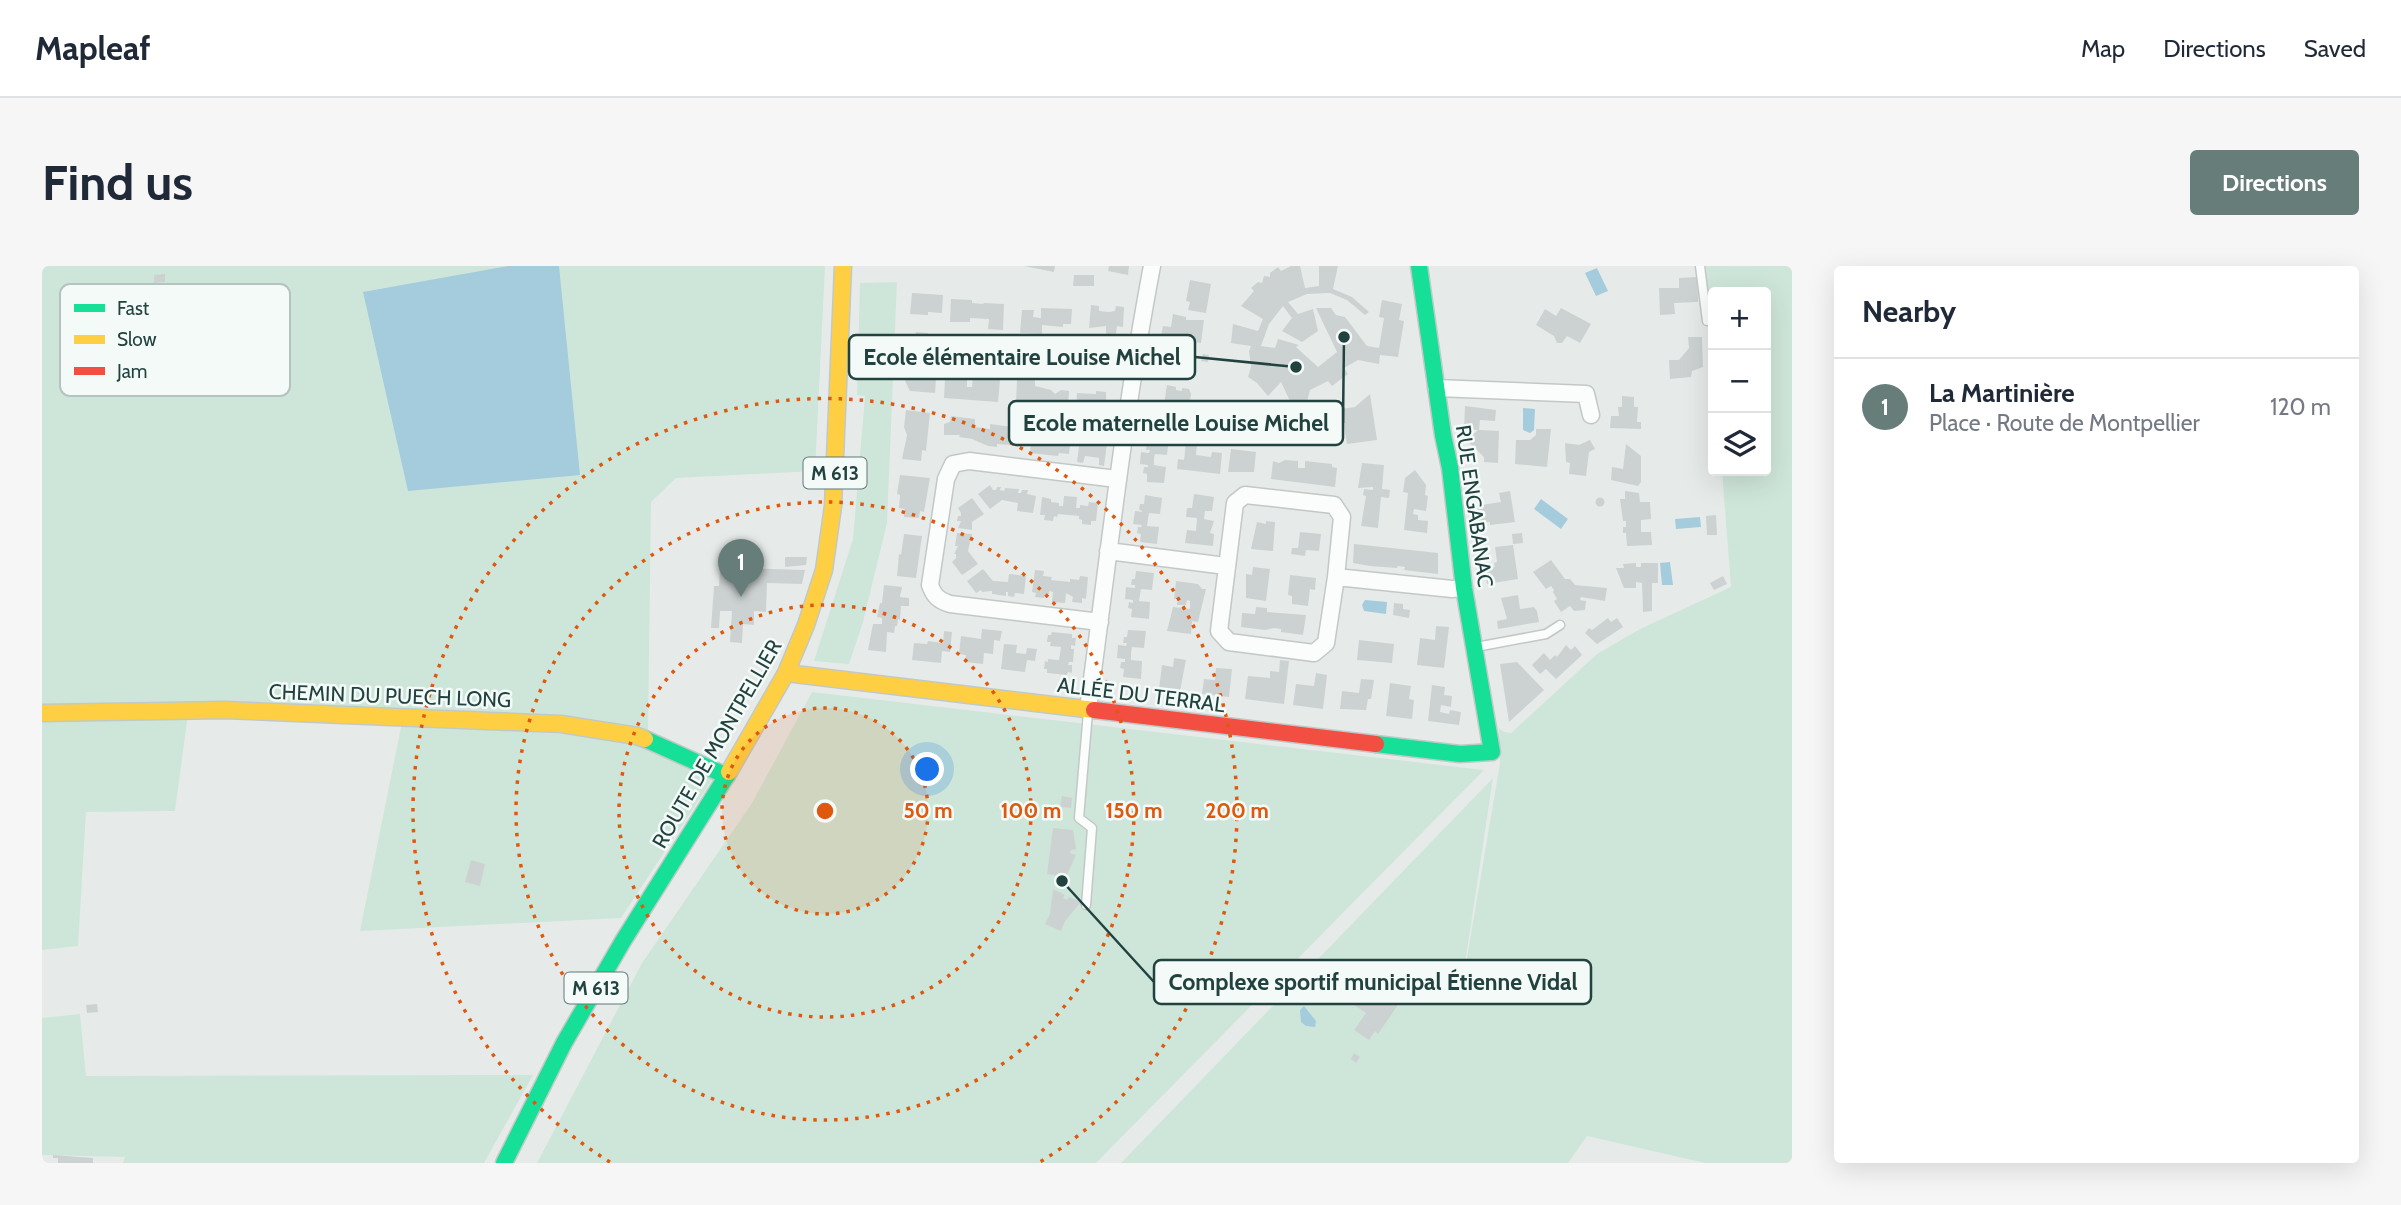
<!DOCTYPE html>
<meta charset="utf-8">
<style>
body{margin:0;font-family:Cabin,sans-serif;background:#f6f6f7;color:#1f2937}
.controls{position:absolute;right:21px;top:21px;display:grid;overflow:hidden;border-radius:7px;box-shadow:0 7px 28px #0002}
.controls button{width:63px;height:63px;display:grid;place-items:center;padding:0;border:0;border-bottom:2px solid #e0e1e3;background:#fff;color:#1f2937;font:35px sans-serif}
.you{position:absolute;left:886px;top:504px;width:24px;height:24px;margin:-18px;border:5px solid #fff;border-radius:50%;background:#1a73e8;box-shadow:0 0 0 10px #1a73e833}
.badge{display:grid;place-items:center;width:46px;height:46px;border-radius:50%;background:#667d7a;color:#fff;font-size:23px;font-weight:700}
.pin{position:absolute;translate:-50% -58px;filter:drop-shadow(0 2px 4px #0008)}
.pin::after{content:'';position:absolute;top:37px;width:24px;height:21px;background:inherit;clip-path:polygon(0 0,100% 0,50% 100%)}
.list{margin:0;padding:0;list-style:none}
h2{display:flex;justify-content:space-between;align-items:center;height:91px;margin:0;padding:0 28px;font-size:30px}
h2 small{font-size:23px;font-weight:400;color:#747a83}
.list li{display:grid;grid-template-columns:46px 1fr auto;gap:21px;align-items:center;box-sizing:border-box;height:98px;padding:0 28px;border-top:2px solid #e0e1e3}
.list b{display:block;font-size:26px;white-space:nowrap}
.list p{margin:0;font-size:23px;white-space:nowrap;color:#747a83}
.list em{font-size:23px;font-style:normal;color:#747a83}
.icon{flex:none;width:38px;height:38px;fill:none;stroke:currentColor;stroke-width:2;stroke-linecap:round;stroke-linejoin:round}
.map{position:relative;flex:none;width:1750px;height:897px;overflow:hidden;border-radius:7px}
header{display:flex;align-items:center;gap:42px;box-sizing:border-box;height:98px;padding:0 35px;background:#fff;border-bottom:2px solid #e0e1e3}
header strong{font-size:33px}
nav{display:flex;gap:38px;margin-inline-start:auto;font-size:24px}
.intro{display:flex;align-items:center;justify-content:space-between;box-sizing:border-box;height:168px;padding:0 42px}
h1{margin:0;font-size:49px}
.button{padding:18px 32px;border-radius:7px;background:#667d7a;color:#fff;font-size:24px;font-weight:700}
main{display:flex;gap:42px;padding:0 42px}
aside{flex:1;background:#fff;border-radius:7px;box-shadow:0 7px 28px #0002}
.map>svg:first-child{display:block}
</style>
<header>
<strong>Mapleaf</strong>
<nav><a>Map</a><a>Directions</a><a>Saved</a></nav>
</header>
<div class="intro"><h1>Find us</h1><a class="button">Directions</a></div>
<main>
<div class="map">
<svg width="1750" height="897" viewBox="0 0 1750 897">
<rect width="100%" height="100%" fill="#e6ebea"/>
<path fill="#cee6d9" d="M0 0H783L773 205 634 212 609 236 606 467 0 444Z
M1664 0H1750V897H1663L1545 870 1526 897H1079L1451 512 1415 751 1458 497 1457 462 1462 466 1469 467 1555 388 1598 363 1689 321 1680 205H1724V26H1671V89Z
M855 16 845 257 821 356 807 398 772 395 811 273 823 130 815 129 818 17Z
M770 426 1442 504 1054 897H495L600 697 710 537Z
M146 448 133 545 44 546 36 680 0 684V452Z
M360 456 595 474 674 508 579 652 318 665Z
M38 748 44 810 491 809 442 897H81L83 891 0 889V752Z"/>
<path fill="#a4ccdd" d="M466 0H517L538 209 366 225 321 26Z
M1555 2 1566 25 1554 30 1543 7Z
M1481 142 1493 143 1492 164 1488 167 1481 164Z
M1499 233 1526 253 1519 263 1492 243Z
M1658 251 1659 261 1634 263 1633 253Z
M1628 296 1631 319H1620L1618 297Z
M1323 334 1345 336 1344 348 1322 345 1320 339Z
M1262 740 1274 755 1273 761 1264 760 1259 756 1258 744Z"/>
<path fill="#ccd2d1" d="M982 0H1013L1012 6Z
M1067 0H1087L1086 9 1066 5Z
M1249 0H1258L1263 22 1277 20V0H1296L1291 23 1310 31 1327 46 1323 49 1305 34 1288 27 1265 28 1246 36 1256 48 1271 43 1276 65 1260 76 1240 65 1250 52 1241 40 1227 58 1219 80 1233 82 1236 73 1257 79 1254 81 1276 101 1295 86 1274 42H1289L1294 49 1303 51 1325 80 1337 82 1342 52 1337 51 1340 34 1360 38 1357 54 1362 55 1356 91 1338 89 1337 98 1316 94 1302 102 1306 108 1290 120 1286 115 1268 124 1265 136 1248 135 1239 116 1226 130 1215 117 1206 111 1209 101 1207 85 1209 80 1189 77 1191 58 1216 65 1221 53 1199 40 1212 25 1209 22 1216 16 1220 17 1222 10 1228 11V7L1236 1 1239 5Z
M123 8V16L112 17V9Z
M1032 9H1052V20H1031Z
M1655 11 1656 36 1632 37 1633 48 1618 49 1617 22H1637V12Z
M1148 14 1169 18 1164 47 1146 44 1148 36 1144 35Z
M870 27 901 29 900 47 886 46V49L868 48Z
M909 33 930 34V37L941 38 942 37 962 38 961 64 946 63 947 53 928 52V56H908Z
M1049 39 1057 40V45L1067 46 1073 45 1074 40 1082 41 1081 61 1075 60 1074 68H1064V60L1047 62Z
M999 42 1030 43 1029 58H1021V61L1000 59V68L978 67 980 44H992L991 51 999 52Z
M1519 42 1549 58 1538 77 1525 70 1520 77H1515L1512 70 1494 59 1503 43 1514 50Z
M1131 48 1144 51V54H1162L1159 77 1136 73 1134 82 1117 79 1121 60 1129 61Z
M874 66 886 67V72L895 75V85H891L892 97 876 96 877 71H873Z
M1646 71H1660L1661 101 1650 105 1649 111 1628 113 1627 94H1637L1647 82Z
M1161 88 1167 89 1166 96 1159 95Z
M869 96H877L876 104 886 105V112L894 113 893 127 868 125 863 115 868 110Z
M909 107 915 108V111L925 112V121H930L931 109 950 107 949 113 958 114 956 136 902 132 903 113Z
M975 112 993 114V120L1009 124 1013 128 1019 124 1027 125 1026 143 1012 139 1010 142 974 138Z
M1125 119 1134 121V124L1140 125V122L1147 123 1149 128 1148 136H1145L1141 162 1126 160 1128 147 1121 145Z
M1054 125 1064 126V148L1034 146 1035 127 1054 128Z
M1328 128 1335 174 1305 178 1299 143 1313 141Z
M1580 130 1592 131V141H1596L1595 156H1599V163L1568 162 1569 150H1577L1576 141H1580Z
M1423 140 1454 144 1453 155 1438 154 1437 164 1457 165 1456 197 1442 196V191L1422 172H1427L1436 164 1422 163Z
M864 144 888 147 884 185 880 184 879 195 860 193 865 169 862 161Z
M909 150 933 153V161L948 163V158L971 161 968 179 955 178V181L946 180 930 173 917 171 918 169H902V158L908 156Z
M1023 159 1030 160 1027 188 1017 187 1016 190 988 187 990 163 999 164V169L1015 171 1016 161 1023 162Z
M1494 163H1509L1505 201 1473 198 1474 174H1488L1494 169Z
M1039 165 1045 166V170L1060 172V168L1066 170 1062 200 1057 199V192L1051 191 1043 190 1041 197 1035 196Z
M1109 170 1127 172 1125 189 1113 188 1112 192V199L1124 201 1122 217 1105 216V208L1101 207 1102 201H1106V199L1098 198 1099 186 1107 187 1108 184H1104L1105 177H1108Z
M1548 174 1553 183 1547 186 1544 210 1527 208 1528 197 1524 196 1523 177 1537 179Z
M1144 176 1155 178 1154 189 1169 191 1170 186 1180 187 1178 208 1135 203 1136 193 1142 194Z
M1584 178 1599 190V216L1596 220 1569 214 1570 201 1581 203Z
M1189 183 1214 186 1212 206H1186Z
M1243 194 1256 195V202H1263V195L1290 198V201L1295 202 1293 221 1229 213 1231 195 1237 197Z
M1320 197 1342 199 1340 223 1348 224 1347 232 1339 231 1336 262 1319 260 1324 230 1321 229 1322 223 1331 224V221L1316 222Z
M1373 204 1384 219 1383 229 1386 230 1384 245 1372 243 1371 248 1376 249V254L1386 255 1385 267 1362 264 1366 227 1361 226 1363 212Z
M858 209 888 212 882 246 878 245 877 252 862 251 863 243 857 242 858 229 855 228Z
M948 219 951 224H954L955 221H959L958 224 962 225 963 222 977 223 976 227H979L980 224H986L985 228 994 230 991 247 975 245 976 237 960 234 948 243 936 228Z
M1468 225 1473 256 1448 259V256L1436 258 1433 240 1459 236 1457 227Z
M1583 225 1597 227 1598 236H1608L1609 253 1599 254V266H1609L1610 279 1585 280 1584 267H1581V261H1584V255H1581L1578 233H1583Z
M1152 228 1172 231 1170 245H1163L1162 253 1172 255 1168 267 1172 268 1171 280 1143 277 1145 264 1154 265 1155 252 1144 251 1145 242H1150Z
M1103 229 1120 232 1118 248 1107 247 1106 253 1105 260 1117 261 1115 278 1098 276 1099 268 1095 267 1096 261H1099L1100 259 1091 258 1093 245 1101 246 1097 243 1098 238H1102Z
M1022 230 1035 231 1034 242H1038V239L1046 240 1047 236 1056 237 1054 255H1049V259L1040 258V254L1037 253V250L1016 248 1015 251 1012 250 1011 255 1002 254 1003 249H998L1000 231 1009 233V236L1017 237V240H1021Z
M1553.5 236a4.5 4.5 0 1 1 9 0a4.5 4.5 0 1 1-9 0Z
M930 232 942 248 930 256V264L916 262 919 255H915L916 250H919V247L916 242Z
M1674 249 1675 269H1665L1664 250Z
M1224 255 1233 256 1231 285 1209 283 1215 256 1224 258Z
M1258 266 1279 268 1277 285 1264 284 1263 290 1249 288 1250 282H1256Z
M915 267 930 268 926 285 936 298 920 309 910 296 914 292V288H912L916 280H913Z
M1480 267 1481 277 1471 278 1470 268Z
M862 268 880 270 874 312 855 310 857 288 859 289Z
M1312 278 1396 287V308L1362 304 1363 301 1356 300 1355 302 1328 300 1311 297Z
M1471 279 1476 313 1445 318 1442 303 1453 301 1452 297 1455 296 1453 281Z
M743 291H765L764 299 743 301Z
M1509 294 1523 313H1528L1533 319 1565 322 1563 335 1539 331 1538 334 1544 335 1543 344 1532 345 1528 340 1519 346 1512 335 1515 333 1511 326 1512 324 1509 320 1504 323 1491 306Z
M1594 297V301H1599V297H1616V317H1610V345L1601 346 1600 317 1594 316V322H1582L1574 302H1582L1581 298Z
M1211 301 1228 303 1224 335 1204 332V308L1210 309Z
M678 302 730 303 763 304 760 318 725 317 724 346 712 345V359L701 358 700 377 688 376 690 345H678L677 362H669L672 320H677Z
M941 303 951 315 966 316 967 308 984 310 982 328 973 327 972 331 966 330V326H964V330L950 328V325L940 326 939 324 934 327 925 315Z
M993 304 1002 305 1001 310 1010 311 1009 314 1028 316V313L1037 314 1038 310 1046 311 1044 333 1040 332V337L1030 336 1031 331 1024 327 1023 337 1010 336 1011 326 1007 325V328H1003L1002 332 993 331 994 327 990 326Z
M1094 305 1112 307 1110 324 1099 323 1097 335 1108 336 1107 353 1089 351 1090 343 1086 342 1087 336 1091 337V334L1083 333 1084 321 1093 322V319H1089L1090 313H1093Z
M1248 309 1274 312 1273 324 1268 323 1266 340 1250 338V330L1246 329Z
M1681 310 1685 318 1672 324 1668 317Z
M1134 315 1156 318 1160 323H1164L1156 356 1150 355 1149 368 1125 365 1131 341 1148 343V335L1145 334 1144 339H1135L1136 333H1132Z
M842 319 860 321 858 331 867 332V340H859L858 354 856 353 855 360H853L852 367 845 366 844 386 826 384 831 358H840V352L835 351 838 337H840Z
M1476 329 1478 343 1492 341 1495 345 1497 356 1456 363 1455 355 1465 353 1459 332Z
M1352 337 1361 338V343L1368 344 1367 352 1351 349Z
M1214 341 1225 342V346L1264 349 1261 369 1239 366V363L1232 362 1223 364 1199 361 1200 347 1213 348Z
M1566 352 1569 356 1575 352 1581 361 1555 378 1543 367 1547 362 1550 364Z
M1394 360 1407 361 1402 402 1375 399 1378 372 1393 374Z
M940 363 960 365 958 375 952 374 951 388 942 387 941 398 923 396 924 389 917 388 919 370 939 373Z
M1086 364 1104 365 1102 382 1090 381 1089 387V394L1100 395 1099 413 1081 411 1082 403 1078 402 1079 396H1083V393L1075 392 1076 379 1084 380 1085 377H1081L1082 371H1085Z
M902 365 910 366 908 386 900 385 899 397 870 394 872 377 885 378 886 375 901 377Z
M1010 366 1030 368V372H1034L1033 380 1029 379V383H1032L1031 396H1027L1026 399H1030V407L1026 406 1025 409 1005 407V403H1002L1003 395 1006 396V393L1017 394 1019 381 1008 380 1009 376H1005L1006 369H1009Z
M1317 374 1352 378 1350 397 1315 394Z
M962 378 975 379 974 387 984 388 985 382 995 383 993 395 985 394 983 406 959 403Z
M1524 379 1529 384 1533 380 1540 389 1514 413 1504 403 1498 408 1490 399 1502 387 1508 394 1513 389 1515 391Z
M1132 392 1144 394 1138 425 1117 423 1120 399 1131 401Z
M1238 394 1247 395 1242 438 1203 433 1206 410 1228 412V405L1237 406Z
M1475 396 1502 424 1467 456 1458 398Z
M1174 402 1190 403 1187 431 1160 428 1162 413 1173 414Z
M1274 407 1285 409 1281 443 1251 439 1254 418 1272 420Z
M1319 413 1332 414 1329 433H1326L1324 444 1298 443 1300 425 1317 427Z
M1348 417 1369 420 1367 433 1372 434 1370 453 1344 450Z
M1390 419 1403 421 1402 429 1410 430 1409 441 1399 439 1398 446 1407 448 1408 444 1419 446 1417 459 1386 455Z
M1020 530 1030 532 1029 542 1018 541Z
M1011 562 1031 564 1034 583 1029 584 1028 587 1034 589 1024 611 1005 608Z
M429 594 443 598 438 620 423 616Z
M1011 623 1023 629 1021 632 1025 634 1027 631 1039 636 1023 655 1019 665 1003 658 1008 648Z
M1327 710 1340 718 1343 714 1357 722 1353 728 1360 733 1336 768 1333 765 1327 774 1312 764 1324 747 1309 737Z
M55 738 56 746 45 747 44 739Z
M1312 787 1318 791 1314 797 1309 793Z
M11 889 51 892V897H16V892H11Z"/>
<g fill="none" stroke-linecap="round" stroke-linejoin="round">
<defs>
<path id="lane" d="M1658 0 1665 55
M1434 381 1504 368 1518 359
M1044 639 1050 562 1037 552 1046 446"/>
<path id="street" d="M917 80 1093 92
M1394 122 1544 128 1549 149
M1066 285 1184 300
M1294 311 1284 377 1272 387 1187 376 1177 365 1193 237 1203 229 1292 239 1300 251 1294 311 1410 323 1422 322
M1058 356 908 338C896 334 892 330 888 319L904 213 911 198 927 195 1075 213
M1046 443C1066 295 1082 147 1110 0"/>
<path id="fast" d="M603 473 685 510
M1334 478 1418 488 1450 486 1422 322 1408 202 1401 169 1377 0
M462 897 522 777 581 675 687 506"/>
<path id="slow" d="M744 407 1052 444
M0 447 183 444 519 458 595 470 603 473
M687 506 744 407 764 359 782 304 791 240 801 0"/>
<path id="jam" d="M1052 444 1334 478"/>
</defs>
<use href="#lane" stroke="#c3c8c7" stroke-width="11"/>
<use href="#street" stroke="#c3c8c7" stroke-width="19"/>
<use href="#fast" stroke="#c1c9c8" stroke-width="19"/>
<use href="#slow" stroke="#c1c9c8" stroke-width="19"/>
<use href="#jam" stroke="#c1c9c8" stroke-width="19"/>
<use href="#lane" stroke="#fbfcfc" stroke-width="8"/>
<use href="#street" stroke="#fbfcfc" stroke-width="16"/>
<use href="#fast" stroke="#16e098" stroke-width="16"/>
<use href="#slow" stroke="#ffcf43" stroke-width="16"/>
<use href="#jam" stroke="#f24e42" stroke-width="16"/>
</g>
<circle cx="783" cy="545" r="103" fill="#de580e" fill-opacity=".12"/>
<g fill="none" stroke="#de580e" stroke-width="3.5" stroke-dasharray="3.5 7">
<circle cx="783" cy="545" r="103"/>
<circle cx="783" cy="545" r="206"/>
<circle cx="783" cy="545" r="309"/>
<path d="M568 896A412 412 0 1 1 998 896"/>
</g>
<g text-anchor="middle" stroke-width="5" stroke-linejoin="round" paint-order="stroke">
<g fill="#f4faf8" stroke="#607976" stroke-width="2">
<rect x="761.5" y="191.5" width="63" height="31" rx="5"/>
<rect x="522.5" y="706.5" width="63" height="31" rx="5"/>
</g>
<g font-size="19" font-weight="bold" fill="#21423e">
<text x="793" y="214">M 613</text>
<text x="554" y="729">M 613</text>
</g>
<g font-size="21" fill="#21423e" stroke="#f4faf8">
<text transform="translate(1432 240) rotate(82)" y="7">RUE ENGABANAC</text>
<text transform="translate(1099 429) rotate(7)" y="7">ALLÉE DU TERRAL</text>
<text transform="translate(348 430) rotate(2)" y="7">CHEMIN DU PUECH LONG</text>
<text transform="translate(675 478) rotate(-60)" y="7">ROUTE DE MONTPELLIER</text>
</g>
</g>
<rect x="18" y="18" width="230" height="112" rx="10" fill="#f4faf8" stroke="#b5c3c0" stroke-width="2"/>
<rect x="32" y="38" width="31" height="8" fill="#16e098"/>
<rect x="32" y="69" width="31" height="9" fill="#ffcf43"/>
<rect x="32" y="101" width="31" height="8" fill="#f24e42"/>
<g font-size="19" fill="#21423e">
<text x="75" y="49">Fast</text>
<text x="75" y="80">Slow</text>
<text x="75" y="112">Jam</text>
</g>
<circle cx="783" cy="545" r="10" fill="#de580e" stroke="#f4faf8" stroke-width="3.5"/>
<g font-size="21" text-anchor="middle" font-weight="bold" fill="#de580e" stroke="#f4faf8" stroke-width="5" stroke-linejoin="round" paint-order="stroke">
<text x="886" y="552">50 m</text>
<text x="989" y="552">100 m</text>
<text x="1092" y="552">150 m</text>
<text x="1195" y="552">200 m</text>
</g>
<path fill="none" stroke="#21423e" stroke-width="2.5" d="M1254 101L1153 91M1302 71L1301 157M1020 615L1112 716"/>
<g fill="#21423e" stroke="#f4faf8" stroke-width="2.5">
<circle cx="1254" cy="101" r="7"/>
<circle cx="1302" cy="71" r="7"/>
<circle cx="1020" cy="615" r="7"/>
</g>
<g fill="#f4faf8" stroke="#21423e" stroke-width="2.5">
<rect x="807" y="69" width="346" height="44" rx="7"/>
<rect x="967" y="135" width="334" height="44" rx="7"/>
<rect x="1112" y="694" width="437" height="44" rx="7"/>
</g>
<g font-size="23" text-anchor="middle" font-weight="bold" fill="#21423e">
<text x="980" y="99">Ecole élémentaire Louise Michel</text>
<text x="1134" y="165">Ecole maternelle Louise Michel</text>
<text x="1331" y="724">Complexe sportif municipal Étienne Vidal</text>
</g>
</svg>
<div class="controls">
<button>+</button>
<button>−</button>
<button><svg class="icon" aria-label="layers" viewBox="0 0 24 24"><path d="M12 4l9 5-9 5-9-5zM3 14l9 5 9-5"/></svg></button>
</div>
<div class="you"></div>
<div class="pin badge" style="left:699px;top:331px">1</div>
</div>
<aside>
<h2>Nearby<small></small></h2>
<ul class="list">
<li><span class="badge">1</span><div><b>La Martinière</b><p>Place · Route de Montpellier</p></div><em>120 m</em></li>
</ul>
</aside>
</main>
